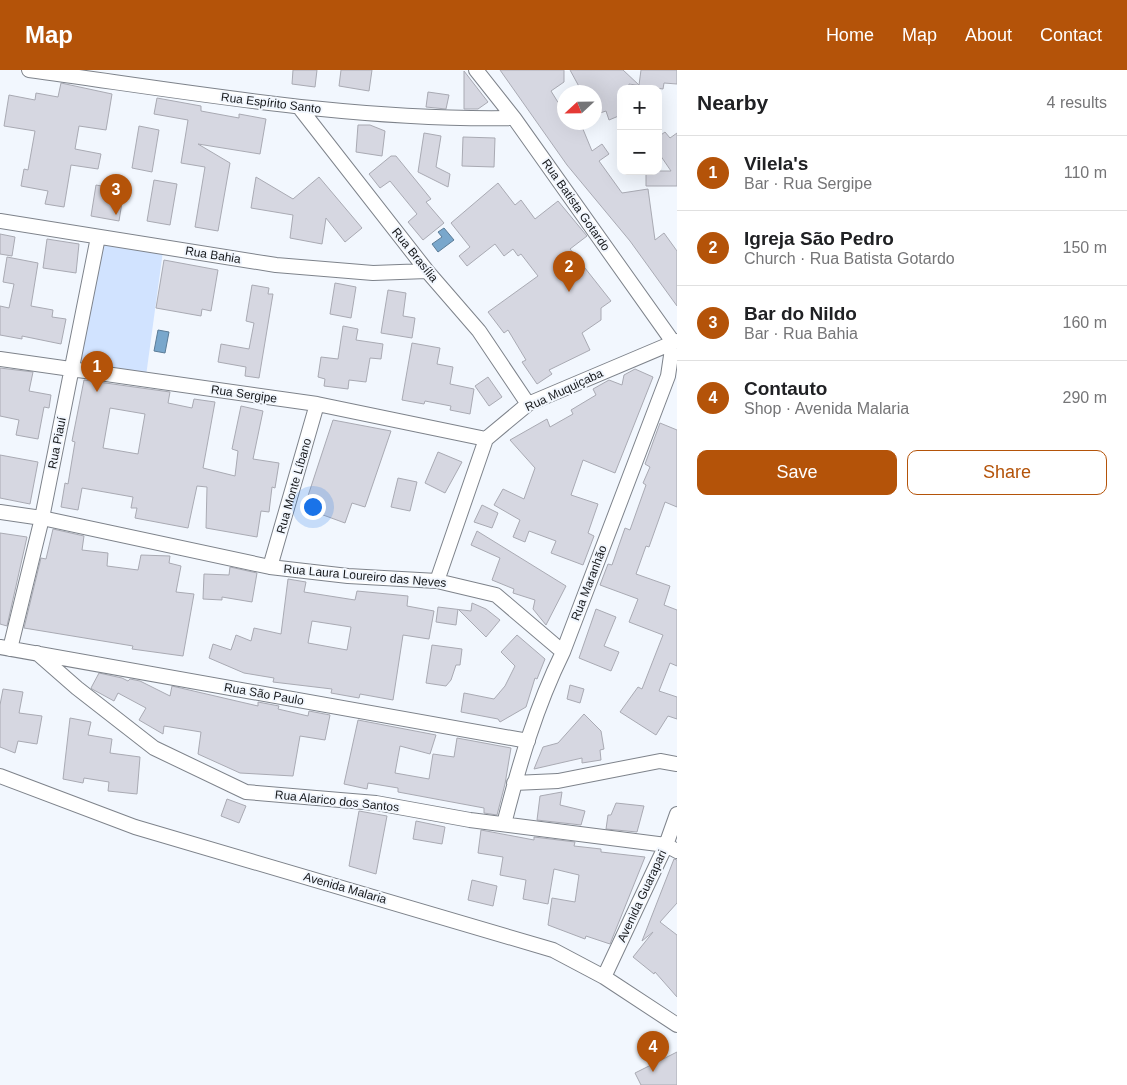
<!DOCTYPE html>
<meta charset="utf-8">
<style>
body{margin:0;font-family:Arial,sans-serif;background:#f6f6f6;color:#202124}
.controls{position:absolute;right:15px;top:15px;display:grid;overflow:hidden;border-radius:10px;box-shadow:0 5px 20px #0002}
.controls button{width:45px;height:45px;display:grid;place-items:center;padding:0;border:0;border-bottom:1px solid #e0e0e0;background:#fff;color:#202124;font:25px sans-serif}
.compass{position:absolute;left:557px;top:15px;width:45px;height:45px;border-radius:50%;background:#fff;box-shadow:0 5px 20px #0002;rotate:248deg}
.you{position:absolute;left:312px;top:436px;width:18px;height:18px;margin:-12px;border:4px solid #fff;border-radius:50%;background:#1a73e8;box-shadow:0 0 0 8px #1a73e833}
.badge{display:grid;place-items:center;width:32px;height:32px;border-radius:50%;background:#b45309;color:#fff;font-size:16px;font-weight:700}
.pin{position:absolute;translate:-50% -41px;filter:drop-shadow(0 1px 2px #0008)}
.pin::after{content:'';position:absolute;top:26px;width:18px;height:15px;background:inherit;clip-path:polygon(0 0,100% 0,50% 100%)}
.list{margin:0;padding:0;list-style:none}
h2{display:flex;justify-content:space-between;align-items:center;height:65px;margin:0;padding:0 20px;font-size:21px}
h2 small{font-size:16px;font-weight:400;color:#757577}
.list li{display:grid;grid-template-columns:32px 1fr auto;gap:15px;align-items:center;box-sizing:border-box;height:75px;padding:0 20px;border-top:1px solid #e0e0e0}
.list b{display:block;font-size:19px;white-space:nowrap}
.list p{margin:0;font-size:16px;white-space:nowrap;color:#757577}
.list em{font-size:16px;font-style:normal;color:#757577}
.actions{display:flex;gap:10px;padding:15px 20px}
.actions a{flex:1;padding:11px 0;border:1px solid #b45309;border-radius:10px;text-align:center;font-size:18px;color:#b45309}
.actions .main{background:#b45309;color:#fff}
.map{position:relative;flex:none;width:677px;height:1015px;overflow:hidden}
header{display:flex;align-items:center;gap:30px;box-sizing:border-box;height:70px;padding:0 25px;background:#b45309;color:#fff}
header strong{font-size:24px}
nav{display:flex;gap:28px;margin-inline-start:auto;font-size:18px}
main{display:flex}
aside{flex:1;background:#fff}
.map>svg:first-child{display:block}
</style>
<header>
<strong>Map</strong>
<nav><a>Home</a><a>Map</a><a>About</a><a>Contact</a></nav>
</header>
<main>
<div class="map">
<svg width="677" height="1015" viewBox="0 0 677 1015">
<rect width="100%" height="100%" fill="#f2f7fe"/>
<path fill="#d1e3ff" d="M100 171 163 181 146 306 76 297Z"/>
<path fill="#79a7cc" stroke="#5b7c97" d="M444 158 454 170 438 182 432 174 442 167 438 162Z
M158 260 169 262 165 283 154 281Z"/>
<path fill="#d6d7e1" stroke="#a9aab3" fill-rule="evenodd" d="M293 0H317L315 17 292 14Z
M341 0H372L369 21 339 16Z
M500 0H564V12L551 21 564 42V52H580L592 81 602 74 609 84 599 91 622 123 648 119 655 170 664 163 677 181V236L630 171 567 95Z
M570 0H623L639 15 641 0H677V14L664 13 663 19 629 14V19H621V45L609 50 606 41 594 45V22H582Z
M464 1 488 32 478 39H464Z
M61 13 112 24 106 60 79 56 75 79 101 84 98 99 71 95 64 137 45 134 48 121 21 116 24 99 28 100 35 61 4 56 9 25 35 30 36 23 58 27Z
M428 22 449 25 446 39 426 37Z
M157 28 201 36V41L239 48V44L266 49 260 84 198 74 230 93 218 161 195 157 205 97 181 93 188 50 154 44Z
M358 55H370L385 61 382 86 356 82Z
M139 56 159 60 152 102 132 98Z
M665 62 670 68 677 63V116H646V101H671L658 82V67Z
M424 63 441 66 436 97 450 104 448 117 418 102Z
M463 67 495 68 494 97 462 96Z
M391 86H396L431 129 426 132 444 153 423 170 408 152 417 144 390 111 380 118 369 104Z
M256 107 293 129 319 107 362 158 345 172 326 148 322 174 290 168 293 145 251 138Z
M154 110 177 114 170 155 147 151Z
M498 113 515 135 521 130 535 149 558 131 587 166 570 179 611 231 601 238V250L582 263 590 280 549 300 552 304 537 314 522 292 526 290 508 260 504 263 488 242 538 206 521 184 518 186 513 179 504 186 495 174 467 196 459 186 470 177 451 153Z
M96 115 124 120 119 151 91 146Z
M0 164 15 167 12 186 0 184Z
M47 169 79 174 76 203 43 198Z
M7 187 38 193 31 236 53 240 52 247 66 249 61 274 22 266V269L0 265V236L9 238 14 214 3 212Z
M164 190 218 200 211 241 202 239 201 246 156 238Z
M335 213 356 217 351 248 330 244Z
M252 215 269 218 268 224H273L259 308 245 306 246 297 218 292 221 274 249 279 254 253 246 251Z
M388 220 406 223 403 246 415 248 412 268 381 263Z
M343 256 358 259 356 270 383 274 381 289 370 288 366 312 349 310 348 319 324 316 325 309 318 307 321 287 338 289Z
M412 273 440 278 437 294 453 297 450 314 474 319 470 344 450 340 451 336 425 331 424 334 402 330Z
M0 298 33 302 29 321 51 325 49 338 44 337 38 369 16 365 19 350 0 346Z
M635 299 653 307 615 403 583 390 571 425 598 434 588 463 594 466 583 495 551 483 556 471 529 461 525 472 513 467 520 450 494 435 503 419 524 429 535 398 510 370 547 349 550 357 573 344 571 340 596 325 593 319 609 310 622 315 624 305Z
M488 307 502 327 489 336 475 316Z
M84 310 170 322 168 333 192 338 194 329 215 332 203 398 235 406 238 381 232 379 241 336 263 341 253 389 279 393 275 418 272 417 269 442 261 441 257 467 206 458 207 417 197 416 188 458 135 448 137 438H131L133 427 82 418 78 440 61 437 65 413 68 414 75 372 72 371ZM110 338 145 344 138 384 103 378Z
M333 350 391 361 365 437 352 433 345 453 304 438Z
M660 353 677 360V437L665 432 649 477 646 476 636 504 670 516 664 535 677 540V596L670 593 659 621 677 627V649L668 646 656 665 620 642 638 617 642 619 663 565 629 552 638 529 600 515 608 494 612 495 625 458 630 460 646 415 643 413 650 397 645 394Z
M438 382 462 392 445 423 425 413Z
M0 385 38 392 30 434 0 428Z
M398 408 417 412 410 441 391 437Z
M482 435 498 443 492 458 474 452Z
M53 459 84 466 82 480 108 483 107 496 138 500 141 485 170 486 169 493 181 496 176 522 194 524 183 586 132 579 133 576 24 558 41 488 46 489Z
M477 461 566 516 546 555 533 539 535 530 513 523 514 519 492 510 500 488 471 475Z
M0 463 27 467 7 556 0 554Z
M230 497 257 503 252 532 222 527V530L203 529 204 504 229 505Z
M288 509 306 512 304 522 355 530 357 521 408 526 407 536 434 541 429 569 403 565 393 630 360 624 359 628 331 623 332 619 273 612 274 608 244 603 209 588 213 574 231 580 236 565 251 571 254 558 281 564ZM312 551 351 557 347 580 308 573Z
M472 533 486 539 500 550 486 567 458 539 456 555 436 552 438 537 471 541Z
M596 539 616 547 604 576 619 582 611 601 579 588Z
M517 565 545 589 537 609 535 608 526 637 500 652 498 649 461 642 464 623 494 629 505 616 515 596 501 582Z
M432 575 462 579 460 595H456L451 610 446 616 426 613Z
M99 603 122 608 128 611 130 609 140 611 170 626 172 616 258 636V632L279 636 278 639 308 646 309 641 330 645 325 670 300 666 293 706 240 703 198 684 201 662 164 656 163 664 139 650 146 638 118 623 114 631 92 619 91 618Z
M570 615 584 619 580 633 567 629Z
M3 619 23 622 19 643 42 646 37 674 18 671 15 683 0 677V635Z
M584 644 601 661 604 679 600 680 601 690 582 693V688L534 699 543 677 558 673Z
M70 648 91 652 88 665 112 669 110 683 140 687 137 724 108 721 109 712 84 708 83 713 63 709Z
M358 650 436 665 430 684 400 676 395 703 429 709 433 684 454 687 457 668 511 678 505 714 497 745 484 743V738L398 722V718L368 713 367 719 344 714Z
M562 722 560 735 585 741 581 755 537 750 540 726Z
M227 729 246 736 239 753 221 746Z
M616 733 644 736 637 762 606 759 608 745H611Z
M359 741 387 746 376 804 349 796Z
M416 751 445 757 442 774 413 769Z
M481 760 534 770V767L575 772 574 776 601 779V782L645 787 610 874 586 866 585 869 548 855 552 828 575 832 579 805 554 799 548 834 523 829 526 810 500 805 503 787 478 783Z
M674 789 677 790V833L660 852 677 865V927L655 902 654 904 633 887 653 862 642 871Z
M472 810 497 816 493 836 468 830Z
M677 982V1015H641L635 1003Z"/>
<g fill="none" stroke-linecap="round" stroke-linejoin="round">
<defs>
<path id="minor" d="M29 0C190 22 351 51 514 48
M476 0 514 48 673 272 668 306 563 582C536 637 519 695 504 754
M299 37 427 201 479 261 528 334
M0 151 276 195 373 203 427 201
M0 289 317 334 486 369
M0 442 42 448 270 497 348 506 437 511 496 525 563 582
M270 497 317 334
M437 511 486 369 528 334 677 271
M0 577 528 671
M10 579 42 448 98 167
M37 583 77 618 154 678 246 722 376 733 470 750 666 775 677 781
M0 706 135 757 553 880 604 907 677 955
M514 713 558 711 660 691 677 694
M604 907 666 775 677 744"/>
</defs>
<use href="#minor" stroke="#7e838b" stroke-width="16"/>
<use href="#minor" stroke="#fff" stroke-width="14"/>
</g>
<g text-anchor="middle" stroke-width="4" stroke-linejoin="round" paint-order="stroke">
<g font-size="12" fill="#16181b" stroke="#f2f7fe">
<text transform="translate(271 33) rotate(7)" y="4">Rua Espírito Santo</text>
<text transform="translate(576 135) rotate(55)" y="4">Rua Batista Gotardo</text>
<text transform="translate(213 185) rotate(9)" y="4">Rua Bahia</text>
<text transform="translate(415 185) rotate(51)" y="4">Rua Brasília</text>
<text transform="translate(564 320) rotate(-25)" y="4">Rua Muquiçaba</text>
<text transform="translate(244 324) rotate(8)" y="4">Rua Sergipe</text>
<text transform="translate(57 373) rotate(-79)" y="4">Rua Piauí</text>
<text transform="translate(294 416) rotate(-74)" y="4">Rua Monte Líbano</text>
<text transform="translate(365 506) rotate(5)" y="4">Rua Laura Loureiro das Neves</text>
<text transform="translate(589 513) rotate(-69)" y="4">Rua Maranhão</text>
<text transform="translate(264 624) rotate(10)" y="4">Rua São Paulo</text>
<text transform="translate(337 731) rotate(6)" y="4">Rua Alarico dos Santos</text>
<text transform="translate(345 818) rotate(16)" y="4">Avenida Malaria</text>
<text transform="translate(642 826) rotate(-65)" y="4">Avenida Guarapari</text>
</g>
</g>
</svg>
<div class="controls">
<button>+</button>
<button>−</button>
</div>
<svg class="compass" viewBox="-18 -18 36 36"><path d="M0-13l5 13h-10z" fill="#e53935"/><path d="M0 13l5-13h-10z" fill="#757577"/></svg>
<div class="you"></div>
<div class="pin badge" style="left:97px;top:322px">1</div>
<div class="pin badge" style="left:569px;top:222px">2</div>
<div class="pin badge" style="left:116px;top:145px">3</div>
<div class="pin badge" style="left:653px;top:1002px">4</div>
</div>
<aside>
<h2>Nearby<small>4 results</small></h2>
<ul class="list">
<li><span class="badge">1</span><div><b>Vilela's</b><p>Bar · Rua Sergipe</p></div><em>110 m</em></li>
<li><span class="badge">2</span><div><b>Igreja São Pedro</b><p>Church · Rua Batista Gotardo</p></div><em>150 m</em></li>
<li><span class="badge">3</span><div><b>Bar do Nildo</b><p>Bar · Rua Bahia</p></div><em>160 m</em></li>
<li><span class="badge">4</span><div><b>Contauto</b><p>Shop · Avenida Malaria</p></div><em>290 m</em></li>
</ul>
<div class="actions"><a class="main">Save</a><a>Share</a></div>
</aside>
</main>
